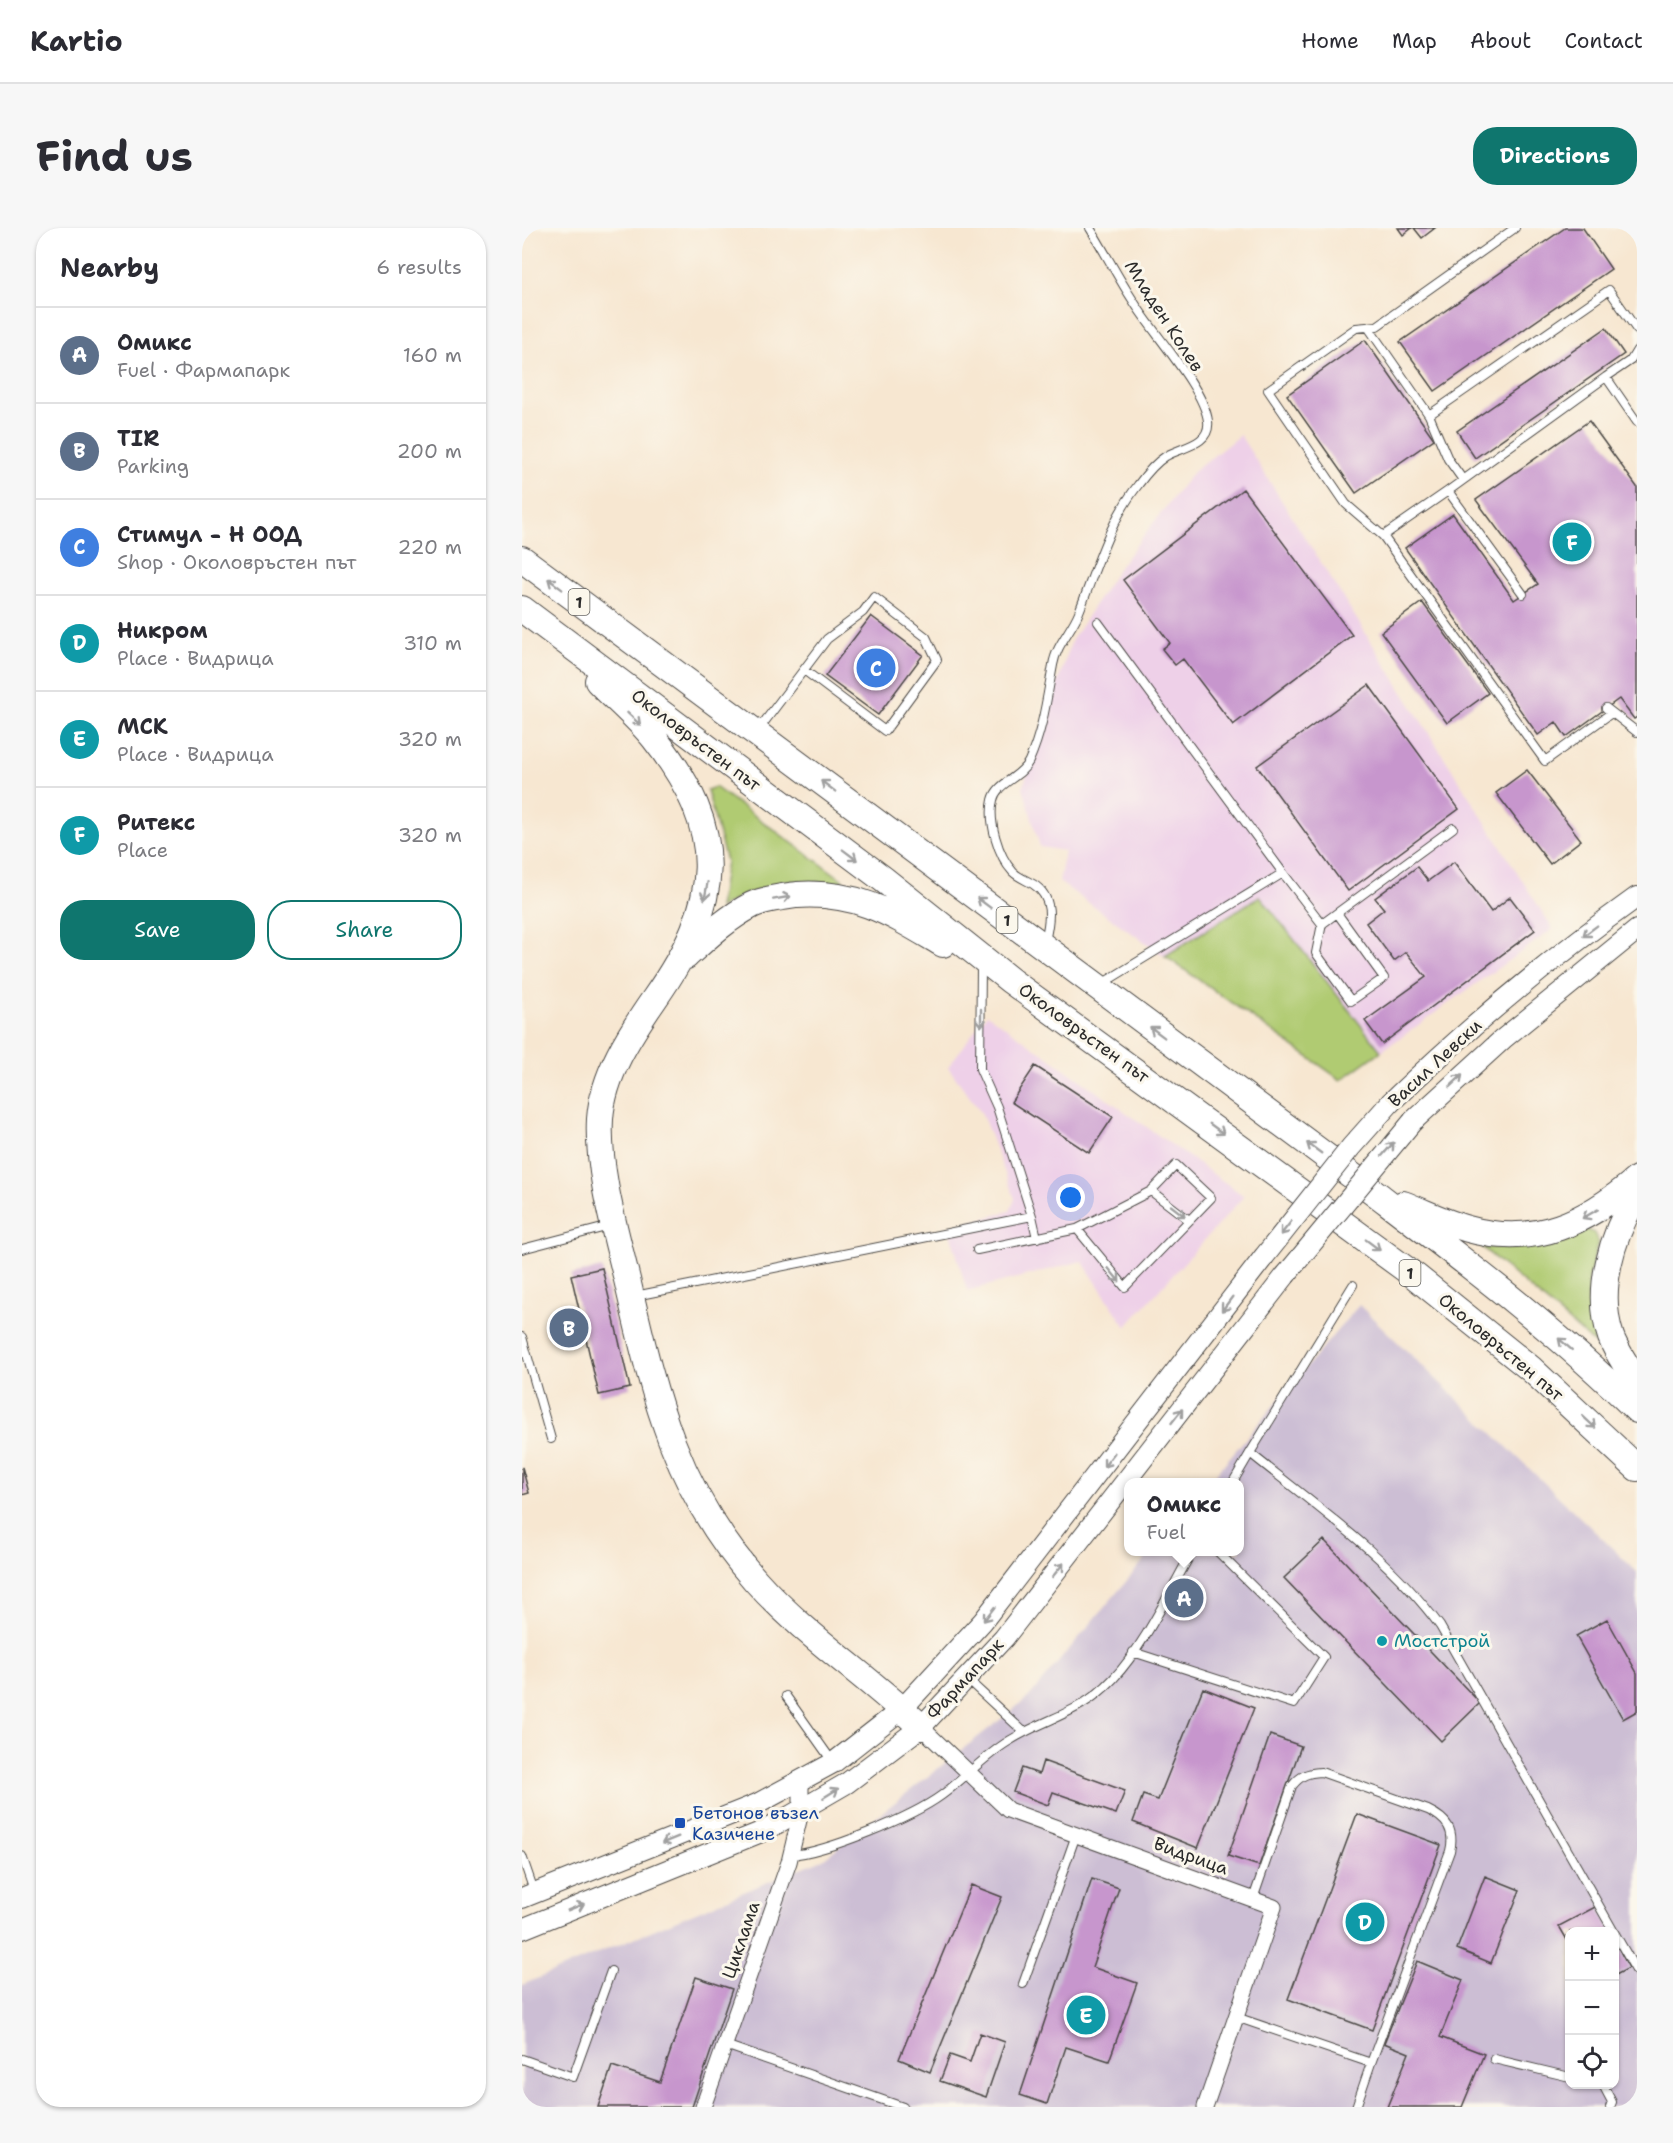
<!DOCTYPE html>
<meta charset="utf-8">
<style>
body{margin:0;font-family:"Shantell Sans",sans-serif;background:#f7f7f7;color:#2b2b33}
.controls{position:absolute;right:18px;bottom:18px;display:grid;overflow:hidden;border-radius:12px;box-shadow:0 2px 4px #0004}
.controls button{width:54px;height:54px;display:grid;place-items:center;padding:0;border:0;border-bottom:2px solid #e1e1e2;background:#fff;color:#2b2b33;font:30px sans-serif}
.you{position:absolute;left:549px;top:970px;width:21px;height:21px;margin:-15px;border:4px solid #fff;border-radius:50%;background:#1a73e8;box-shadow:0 0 0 9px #1a73e833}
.badge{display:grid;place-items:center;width:39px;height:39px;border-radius:50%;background:#0f766e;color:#fff;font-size:20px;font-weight:700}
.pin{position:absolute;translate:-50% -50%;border:3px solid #fff;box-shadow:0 2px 6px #0006}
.popup{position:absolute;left:602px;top:1250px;width:120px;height:78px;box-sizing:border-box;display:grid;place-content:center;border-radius:12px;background:#fff;filter:drop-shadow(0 2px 4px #0005);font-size:20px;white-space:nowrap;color:#7c7c81}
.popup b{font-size:22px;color:#2b2b33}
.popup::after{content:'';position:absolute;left:50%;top:100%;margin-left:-12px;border:12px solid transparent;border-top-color:#fff}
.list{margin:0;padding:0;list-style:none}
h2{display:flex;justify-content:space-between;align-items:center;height:78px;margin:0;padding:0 24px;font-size:26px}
h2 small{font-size:20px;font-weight:400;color:#7c7c81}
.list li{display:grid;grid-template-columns:39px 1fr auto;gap:18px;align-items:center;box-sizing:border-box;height:96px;padding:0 24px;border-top:2px solid #e1e1e2}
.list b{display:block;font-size:22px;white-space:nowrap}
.list p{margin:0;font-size:20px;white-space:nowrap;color:#7c7c81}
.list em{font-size:20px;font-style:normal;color:#7c7c81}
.actions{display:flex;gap:12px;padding:18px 24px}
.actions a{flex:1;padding:14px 0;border:2px solid #0f766e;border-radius:24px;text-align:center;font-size:21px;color:#0f766e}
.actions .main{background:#0f766e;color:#fff}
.icon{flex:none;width:33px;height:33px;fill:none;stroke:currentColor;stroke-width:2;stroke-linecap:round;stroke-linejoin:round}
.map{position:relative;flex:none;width:1115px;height:1879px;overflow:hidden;border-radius:24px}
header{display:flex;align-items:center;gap:36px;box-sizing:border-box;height:84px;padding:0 30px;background:#fff;border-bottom:2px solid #e1e1e2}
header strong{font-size:28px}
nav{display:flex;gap:33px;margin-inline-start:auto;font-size:21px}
.intro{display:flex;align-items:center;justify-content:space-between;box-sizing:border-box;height:144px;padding:0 36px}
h1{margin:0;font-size:42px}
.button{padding:15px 27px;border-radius:24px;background:#0f766e;color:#fff;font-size:21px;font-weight:700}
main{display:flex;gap:36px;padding:0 36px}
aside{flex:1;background:#fff;border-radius:24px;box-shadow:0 2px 4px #0004}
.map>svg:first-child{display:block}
</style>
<header>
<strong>Kartio</strong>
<nav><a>Home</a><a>Map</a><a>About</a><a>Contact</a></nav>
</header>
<div class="intro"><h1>Find us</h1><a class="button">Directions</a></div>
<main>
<aside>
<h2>Nearby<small>6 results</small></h2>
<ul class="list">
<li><span class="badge" style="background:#5c6f8a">A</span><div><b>Омикс</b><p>Fuel · Фармапарк</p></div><em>160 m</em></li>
<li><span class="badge" style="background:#5c6f8a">B</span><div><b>TIR</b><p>Parking</p></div><em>200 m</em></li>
<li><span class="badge" style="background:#3f7fe0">C</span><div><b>Стимул - Н ООД</b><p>Shop · Околовръстен път</p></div><em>220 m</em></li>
<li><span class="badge" style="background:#0f9aa8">D</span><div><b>Никром</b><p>Place · Видрица</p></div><em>310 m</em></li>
<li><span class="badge" style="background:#0f9aa8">E</span><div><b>МСК</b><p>Place · Видрица</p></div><em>320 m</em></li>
<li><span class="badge" style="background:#0f9aa8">F</span><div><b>Ритекс</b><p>Place</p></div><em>320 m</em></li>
</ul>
<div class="actions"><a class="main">Save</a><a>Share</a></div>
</aside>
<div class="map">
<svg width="1115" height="1879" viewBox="0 0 1115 1879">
<rect width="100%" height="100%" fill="#fbf7ec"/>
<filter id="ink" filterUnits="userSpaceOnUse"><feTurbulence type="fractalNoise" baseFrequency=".0167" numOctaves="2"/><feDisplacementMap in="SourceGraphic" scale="12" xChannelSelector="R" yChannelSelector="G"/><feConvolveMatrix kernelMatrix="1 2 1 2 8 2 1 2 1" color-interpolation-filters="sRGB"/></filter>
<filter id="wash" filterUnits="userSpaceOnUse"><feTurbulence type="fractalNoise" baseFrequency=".008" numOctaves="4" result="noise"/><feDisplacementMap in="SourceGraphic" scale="24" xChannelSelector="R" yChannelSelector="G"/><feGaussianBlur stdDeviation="1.35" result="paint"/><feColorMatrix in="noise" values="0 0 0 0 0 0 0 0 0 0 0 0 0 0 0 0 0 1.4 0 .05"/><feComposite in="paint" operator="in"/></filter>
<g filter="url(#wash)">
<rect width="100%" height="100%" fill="#f7e7d1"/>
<path fill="#eed0e8" d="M718 207 1031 701 819 852 537 654 543 623 518 619 501 559 550 412 598 338 671 244Z
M465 786 722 968 604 1099 560 1033 445 1063 427 1000 488 983 493 971 460 886 426 839Z"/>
<path fill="#ccbed4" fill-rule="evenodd" d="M837 1077 1115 1344V1879H0V1757L301 1631 507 1469 629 1324H718V1254H687ZM1048 1704H1092V1856H1048Z"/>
<path fill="#b0cb72" stroke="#6e7b4e" stroke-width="1.5" d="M193 559 321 652 318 655 263 653 221 668 197 680 204 633 185 562Z
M738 668 859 823 819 852 643 728Z
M1063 1001 1072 1005 1076 1014 1067 1049 1066 1068 1073 1116 960 1019 991 1020 1028 1014Z"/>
<g id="blocks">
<path fill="#c796cd" d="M876 0H890L881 7Z
M892 0H913L900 10Z
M1043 0H1061L1089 41 913 163 878 114Z
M1084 100 1102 126 953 230 935 203Z
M843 112 912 211 834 265 765 167Z
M1067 193 1115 259V489L1112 491 1097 471 1044 509 1034 494 1016 507 883 320 931 286 992 372 1016 356 954 272Z
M721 261 830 407 711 497 661 431 653 437 640 421 648 415 601 352Z
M900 374 966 465 925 495 859 404Z
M349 388 401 427 356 487 303 448Z
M847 457 937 581 826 663 735 538Z
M1005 542 1059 612 1028 636 974 565Z
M932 634 969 684 988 669 1013 702 860 816 843 793 904 749 884 724 872 733 844 695 862 681 853 670 895 639 906 653Z
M513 838 591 889 567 925 489 874Z
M80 1040 108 1160 77 1167 49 1047Z
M0 1239 7 1265 0 1267Z
M802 1312 958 1475 919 1513 762 1350Z
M1085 1391 1115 1445V1483L1101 1491 1054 1408Z
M681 1460 732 1480 676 1620 611 1594 621 1567 636 1572Z
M748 1507 779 1518 737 1638 706 1628Z
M521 1533 603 1563 594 1586 531 1564 526 1577 491 1564 500 1540 517 1546Z
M835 1586 919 1617 850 1802 766 1771Z
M963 1648 998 1662 969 1735 935 1721Z
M570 1651 597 1660 570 1739 615 1755 587 1833 544 1819 525 1876 498 1867Z
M449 1657 480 1669 408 1844 377 1831Z
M1075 1678 1088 1704H1048V1717L1037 1698Z
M1092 1712 1107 1740 1092 1748Z
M895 1733 941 1752 918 1809 962 1826 940 1879H865L887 1825 862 1815Z
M174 1749 210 1761 170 1879H76L90 1838 138 1854Z
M458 1805 483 1814 464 1869 418 1853 428 1827 448 1834Z"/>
</g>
</g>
<g filter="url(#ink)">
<use href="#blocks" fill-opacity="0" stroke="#4a4744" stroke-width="1.5"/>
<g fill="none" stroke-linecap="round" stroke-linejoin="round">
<defs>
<path id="service" d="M846 99 907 187 926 231 941 252
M1084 149 1109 132 1115 122
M907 187 1087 62 1115 102
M926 263 861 308 1023 533 1088 486
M861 308 824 276 746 162 834 100 855 98 993 0
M1001 366 926 263 1084 149 1115 194
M576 394 761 645 578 757
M1084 480 1115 504
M237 501 305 411 341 384 352 369 404 409 415 432 363 503 282 442
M761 645 800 696 931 600
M800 696 794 725 829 773 862 750 815 685
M523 713C528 692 532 669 511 656 504 652 496 649 491 644 476 628 466 593 471 572 475 554 499 550 507 533 521 502 525 469 531 437 534 417 550 402 557 384 574 341 587 294 616 257 624 246 633 235 644 228 659 219 689 217 686 193 682 160 630 104 612 74 596 50 583 24 568 0
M510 988 515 1010
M555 1001 603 1059 689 970 654 937 629 963 667 992
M0 1021 88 998
M455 1022 555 1001 629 963
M113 1068 510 988 475 879 458 841 459 738
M0 1109 29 1211
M728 1225 831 1057
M711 1254 728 1225C795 1279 867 1329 918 1398L1092 1704
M611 1424 772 1476 802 1429 696 1324
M446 1452 502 1504
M264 1468 310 1533
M269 1627C305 1624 390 1589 420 1567 443 1550 462 1528 487 1513 525 1489 557 1487 591 1451 623 1417 647 1364 670 1324
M0 1628 12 1663
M1092 1704 1115 1744
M501 1756 554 1607
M714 1789 849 1835 928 1623C933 1602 925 1591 906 1582L799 1544C785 1545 779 1547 770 1558L731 1671
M203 1817 381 1879
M0 1831 51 1849 89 1743
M972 1831 1048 1849
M1077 1856 1081 1857 1090 1874 1088 1879
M834 1879 849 1835"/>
<path id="minor" d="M399 1499 486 1582 752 1679 683 1879
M181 1879 267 1634 279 1584V1554"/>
<path id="tertiary" d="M869 874C946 800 1028 731 1115 669
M891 893 981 811 1115 702
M0 1670 235 1576 311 1535 380 1481 461 1393 741 1030
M0 1701 244 1602 325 1555 399 1499 482 1410 763 1048"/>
<path id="trunk" d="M0 331 856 967C945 1035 1035 1103 1115 1182
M0 381 361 651 489 753 893 1048 1009 1141 1115 1240
M76 453C94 472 116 490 132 510 207 605 200 674 133 770 108 806 81 847 78 891 75 945 95 1008 107 1060 133 1173 155 1264 234 1353 283 1408 346 1448 399 1499
M164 728C185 709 205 690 230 677 242 671 261 669 275 667 336 663 370 686 421 716
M1115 966C1090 1007 1073 1062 1089 1109 1095 1125 1106 1140 1115 1154
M881 976C902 984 924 995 946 1001 1013 1020 1065 994 1115 951"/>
</defs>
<use href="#service" stroke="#4a4744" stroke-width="10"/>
<use href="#minor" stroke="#4a4744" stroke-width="17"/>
<use href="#tertiary" stroke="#4a4744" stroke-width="22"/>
<use href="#trunk" stroke="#4a4744" stroke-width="28"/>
<use href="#service" stroke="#fff" stroke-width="8"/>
<use href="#minor" stroke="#fff" stroke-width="15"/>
<use href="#tertiary" stroke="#fff" stroke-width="20"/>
<use href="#trunk" stroke="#fff" stroke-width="26"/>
<defs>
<path id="tertiary-bridge" d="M741 1030 829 919 869 874
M763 1048 891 893"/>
</defs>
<use href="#tertiary-bridge" stroke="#4a4744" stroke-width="22" stroke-linecap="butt"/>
<use href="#tertiary-bridge" stroke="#fff" stroke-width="20"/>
</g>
<defs><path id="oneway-shaft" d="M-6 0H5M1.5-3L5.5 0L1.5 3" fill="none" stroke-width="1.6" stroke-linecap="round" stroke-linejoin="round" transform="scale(1.5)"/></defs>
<g stroke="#a0a0a0">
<use href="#oneway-shaft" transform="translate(33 356) rotate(-143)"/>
<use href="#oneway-shaft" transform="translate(112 491) rotate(43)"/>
<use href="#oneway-shaft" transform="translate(306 558) rotate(-143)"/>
<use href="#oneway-shaft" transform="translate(328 627) rotate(37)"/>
<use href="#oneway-shaft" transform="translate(184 663) rotate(100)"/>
<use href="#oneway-shaft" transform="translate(260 670) rotate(-10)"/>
<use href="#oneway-shaft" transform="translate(462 675) rotate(-143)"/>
<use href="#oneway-shaft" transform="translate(1068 703) rotate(143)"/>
<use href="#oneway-shaft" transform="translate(459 790) rotate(90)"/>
<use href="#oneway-shaft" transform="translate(635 804) rotate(-143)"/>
<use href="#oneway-shaft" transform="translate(934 853) rotate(-43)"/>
<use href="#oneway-shaft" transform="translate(695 901) rotate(36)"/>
<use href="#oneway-shaft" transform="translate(792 920) rotate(-144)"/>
<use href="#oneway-shaft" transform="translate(866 921) rotate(-49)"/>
<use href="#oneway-shaft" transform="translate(656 983) rotate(38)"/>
<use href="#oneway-shaft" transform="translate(1068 986) rotate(150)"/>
<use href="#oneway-shaft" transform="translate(764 1000) rotate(128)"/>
<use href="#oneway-shaft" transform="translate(851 1017) rotate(37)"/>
<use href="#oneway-shaft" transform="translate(592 1047) rotate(51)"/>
<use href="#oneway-shaft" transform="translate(705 1076) rotate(127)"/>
<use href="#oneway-shaft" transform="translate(1043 1116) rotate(-139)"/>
<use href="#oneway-shaft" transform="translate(655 1188) rotate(-52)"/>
<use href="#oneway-shaft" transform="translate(1067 1194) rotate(43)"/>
<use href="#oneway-shaft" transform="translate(587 1232) rotate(127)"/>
<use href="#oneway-shaft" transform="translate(536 1342) rotate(-51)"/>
<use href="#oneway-shaft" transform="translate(467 1386) rotate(128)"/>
<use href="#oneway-shaft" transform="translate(309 1565) rotate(-32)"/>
<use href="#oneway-shaft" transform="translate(148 1612) rotate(158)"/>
<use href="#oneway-shaft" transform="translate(54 1679) rotate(-22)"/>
</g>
</g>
<circle fill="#0f9aa8" stroke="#fbf7ec" stroke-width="2" cx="860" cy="1413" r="6"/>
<rect fill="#1a4fb4" stroke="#fbf7ec" stroke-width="2" x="152" y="1589" width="12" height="12" rx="3"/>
<g text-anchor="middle" stroke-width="6" stroke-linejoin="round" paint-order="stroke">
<g fill="#fbf7ec" stroke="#696865" stroke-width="1.5">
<rect x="46.5" y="361" width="21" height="26" rx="4.5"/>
<rect x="474.5" y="679" width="21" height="26" rx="4.5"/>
<rect x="877.5" y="1032" width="21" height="26" rx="4.5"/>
</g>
<g font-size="16" font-weight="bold" fill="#2b2b2b">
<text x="57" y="380">1</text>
<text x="485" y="698">1</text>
<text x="888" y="1051">1</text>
</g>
<g font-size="18" fill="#2b2b2b" stroke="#fbf7ec">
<text transform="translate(642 88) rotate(57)" y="6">Младен Колев</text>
<text transform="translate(174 512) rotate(37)" y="6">Околовръстен път</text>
<text transform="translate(562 805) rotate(36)" y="6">Околовръстен път</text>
<text transform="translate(913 835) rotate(-43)" y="6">Васил Левски</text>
<text transform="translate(979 1119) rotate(40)" y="6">Околовръстен път</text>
<text transform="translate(443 1451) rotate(-47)" y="6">Фармапарк</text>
<text transform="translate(669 1628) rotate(20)" y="6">Видрица</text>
<text transform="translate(219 1712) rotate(-71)" y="6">Циклама</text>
</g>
<g font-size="18" fill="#0d838f" stroke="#fbf7ec" text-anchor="start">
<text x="872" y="1419">Мостстрой</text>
</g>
<g font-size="18" fill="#164399" stroke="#fbf7ec" text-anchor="start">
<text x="170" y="1591">Бетонов възел<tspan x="170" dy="21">Казичене</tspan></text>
</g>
</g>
</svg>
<div class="controls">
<button>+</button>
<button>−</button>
<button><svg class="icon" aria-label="locate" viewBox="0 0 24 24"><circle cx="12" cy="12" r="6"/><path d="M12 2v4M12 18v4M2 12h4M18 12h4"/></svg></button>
</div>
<div class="you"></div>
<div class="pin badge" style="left:662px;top:1370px;background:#5c6f8a">A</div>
<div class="popup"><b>Омикс</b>Fuel</div>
<div class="pin badge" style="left:47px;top:1100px;background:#5c6f8a">B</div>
<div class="pin badge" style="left:354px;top:440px;background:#3f7fe0">C</div>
<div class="pin badge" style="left:843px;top:1694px;background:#0f9aa8">D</div>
<div class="pin badge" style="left:564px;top:1787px;background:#0f9aa8">E</div>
<div class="pin badge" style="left:1050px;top:314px;background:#0f9aa8">F</div>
</div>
</main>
